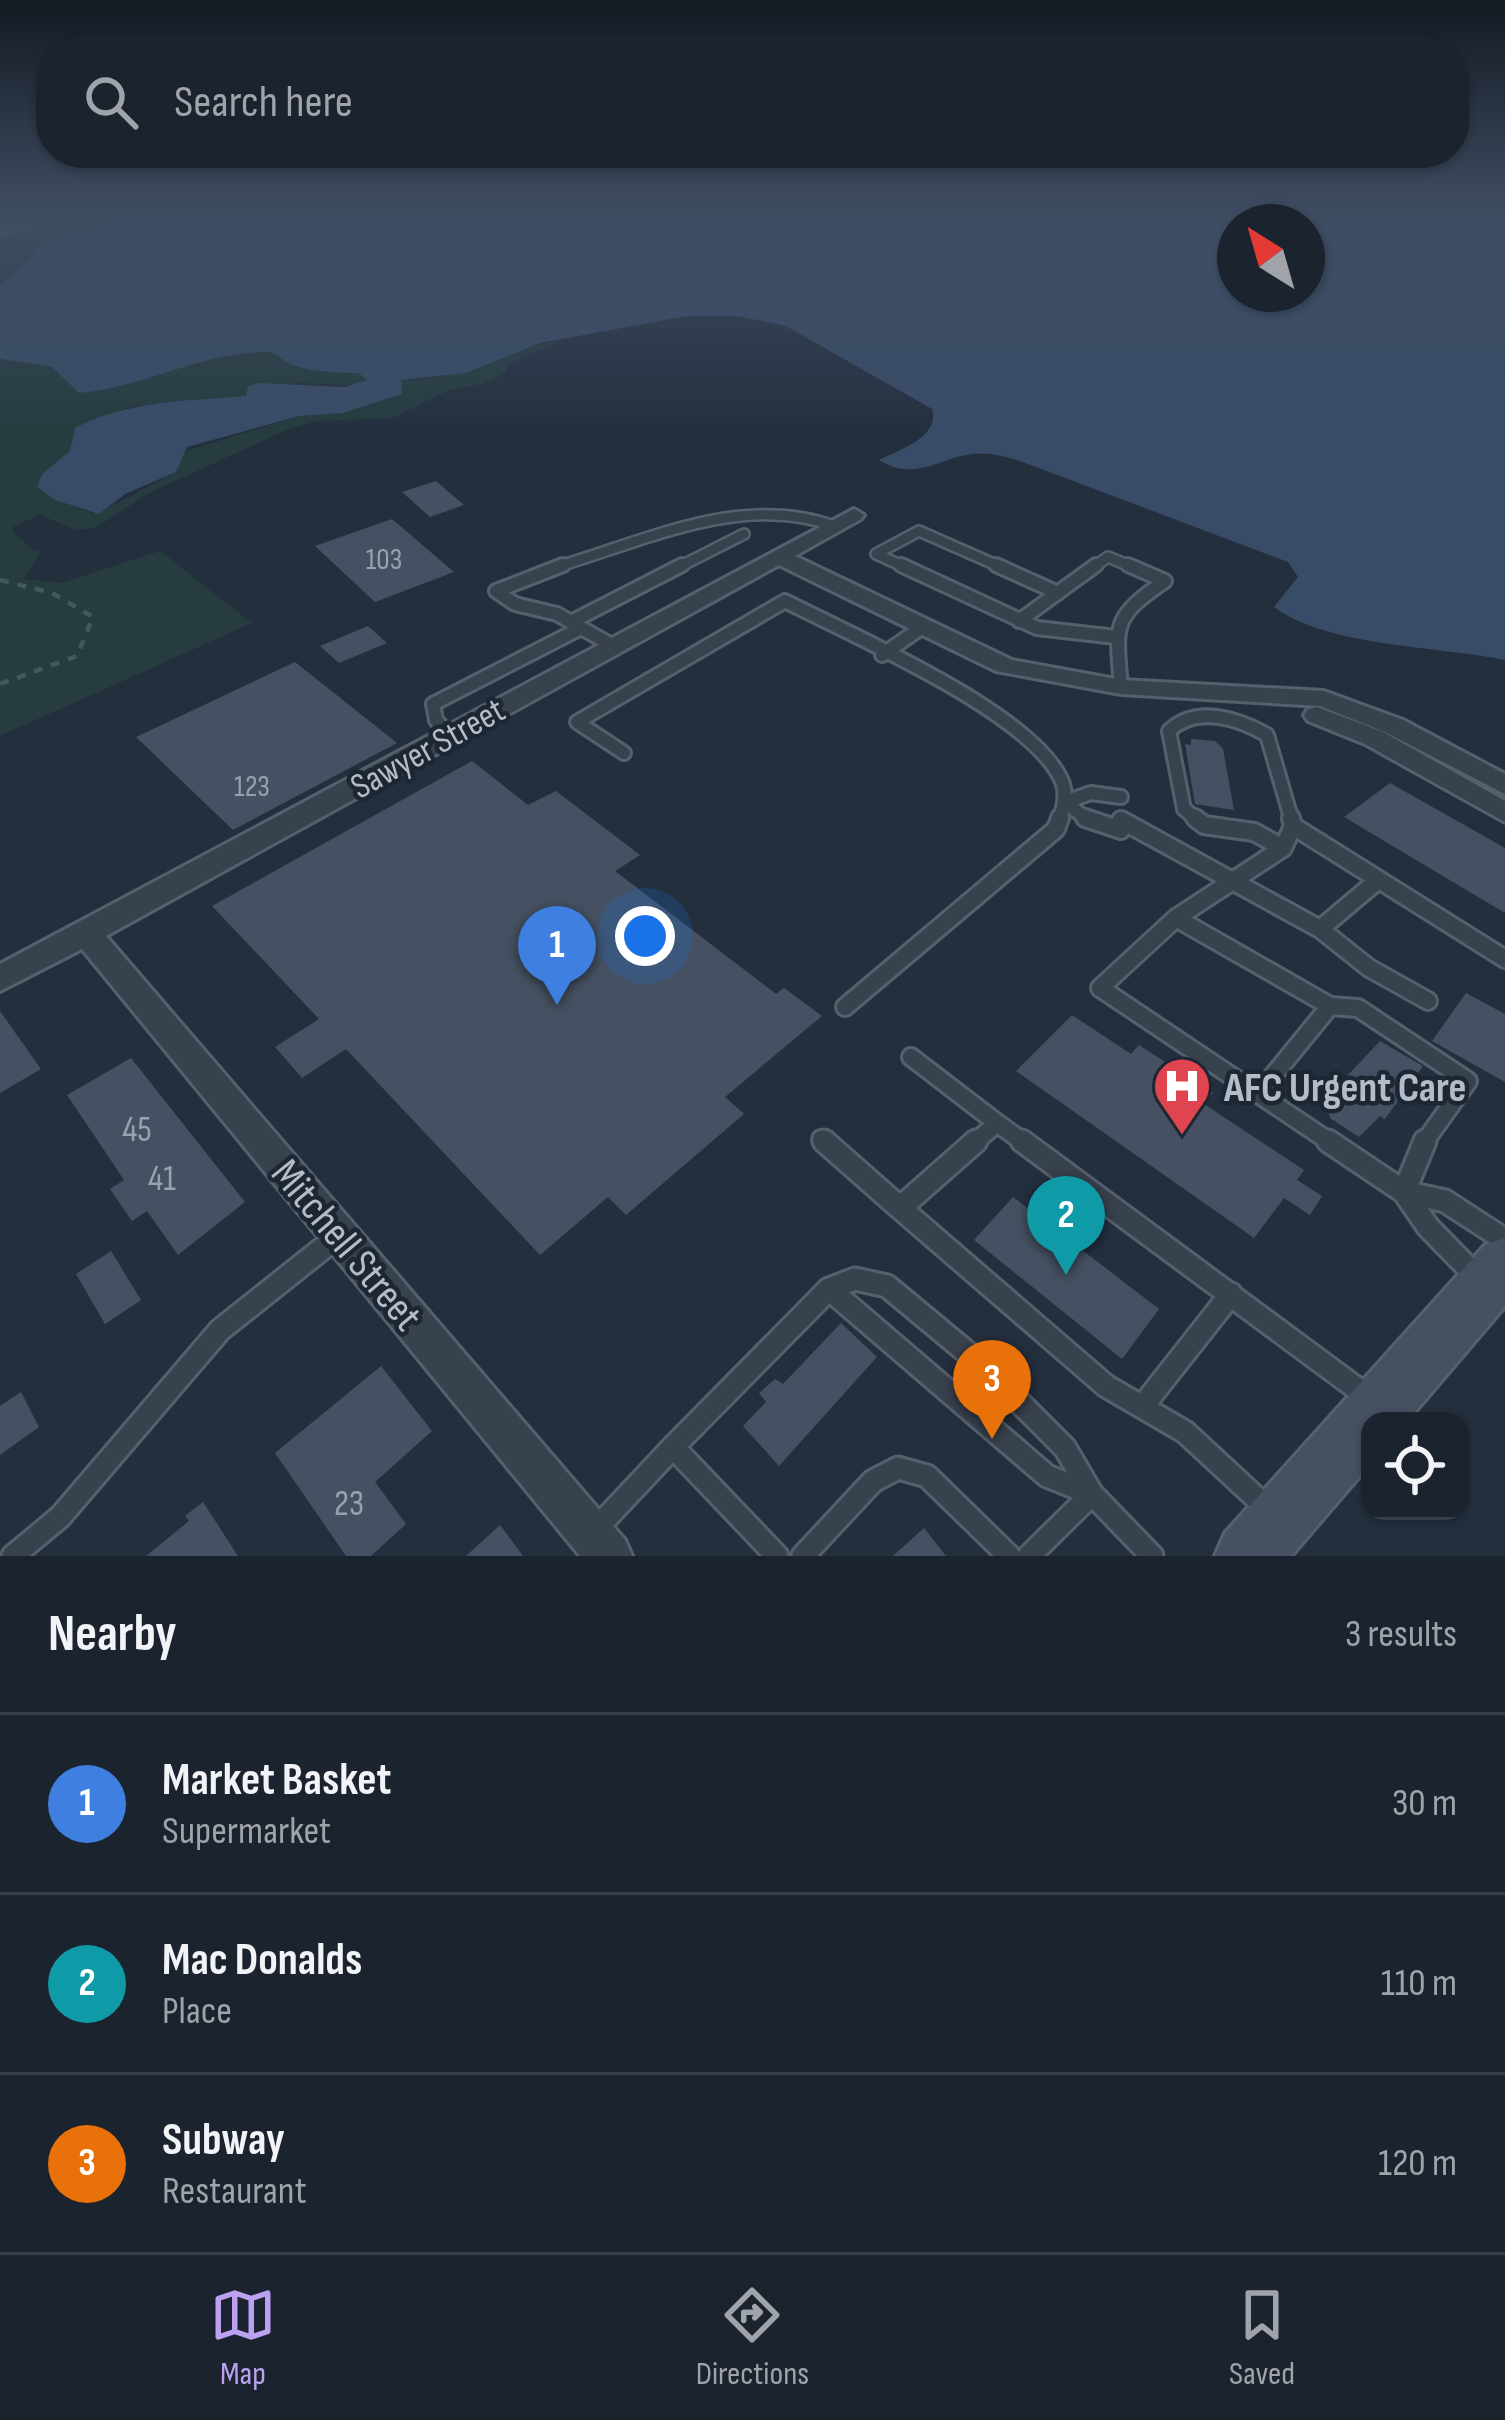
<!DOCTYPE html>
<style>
body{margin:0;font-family:"Sofia Sans Condensed",sans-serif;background:#282f3a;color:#f1f3f6}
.controls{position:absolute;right:36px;bottom:36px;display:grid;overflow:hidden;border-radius:24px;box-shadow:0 3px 9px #0004}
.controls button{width:108px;height:108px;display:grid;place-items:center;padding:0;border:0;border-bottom:3px solid #39404a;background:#1b232e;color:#f1f3f6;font:60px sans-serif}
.compass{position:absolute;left:1217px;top:204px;width:108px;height:108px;border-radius:50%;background:#1b232e;box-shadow:0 3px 9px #0004;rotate:323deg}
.you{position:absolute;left:645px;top:936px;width:42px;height:42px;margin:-30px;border:9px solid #fff;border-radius:50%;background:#1a73e8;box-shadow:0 0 0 18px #1a73e833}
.badge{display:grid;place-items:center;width:78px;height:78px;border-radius:50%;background:#bca0f2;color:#fff;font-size:39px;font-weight:700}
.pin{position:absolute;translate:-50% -99px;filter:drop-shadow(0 3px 6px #0008)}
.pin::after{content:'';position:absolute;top:63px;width:42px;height:36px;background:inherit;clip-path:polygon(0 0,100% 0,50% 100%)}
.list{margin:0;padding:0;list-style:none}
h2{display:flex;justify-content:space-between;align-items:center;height:156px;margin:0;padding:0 48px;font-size:51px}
h2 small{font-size:39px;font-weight:400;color:#a0a4aa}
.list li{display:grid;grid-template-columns:78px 1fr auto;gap:36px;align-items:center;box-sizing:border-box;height:180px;padding:0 48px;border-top:3px solid #39404a}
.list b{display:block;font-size:45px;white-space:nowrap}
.list p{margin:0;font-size:39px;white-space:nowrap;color:#a0a4aa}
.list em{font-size:39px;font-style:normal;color:#a0a4aa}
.icon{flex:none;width:66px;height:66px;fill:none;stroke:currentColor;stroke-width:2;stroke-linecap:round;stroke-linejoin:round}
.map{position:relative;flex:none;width:1505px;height:1556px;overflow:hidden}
.search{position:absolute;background:#1b232e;box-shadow:0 3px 9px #0004;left:36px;right:36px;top:36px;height:132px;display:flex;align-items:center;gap:30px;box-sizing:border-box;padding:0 42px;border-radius:48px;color:#a0a4aa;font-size:45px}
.sheet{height:696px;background:#1b232e}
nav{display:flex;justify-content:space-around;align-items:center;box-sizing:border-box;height:168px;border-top:3px solid #39404a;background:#1b232e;font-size:33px;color:#a0a4aa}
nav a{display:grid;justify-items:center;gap:6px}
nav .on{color:#bca0f2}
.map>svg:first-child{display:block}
</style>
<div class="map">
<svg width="1505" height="1556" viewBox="0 0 1505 1556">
<rect width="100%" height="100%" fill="#242f3e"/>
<path fill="#263c3f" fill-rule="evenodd" d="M86 215H140L42 247 0 286V235Z
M558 342 508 364 505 373 482 384 452 389 392 418 316 421 289 429 147 494 97 527 77 530 40 515 14 526 13 532 35 552 41 550 24 579 61 583 160 551 252 623 0 736V359L52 367C61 379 94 391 110 388 170 378 229 333 291 359L293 366C339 368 386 385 433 378 477 372 513 344 558 342ZM295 383 358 385 402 394 343 413 299 416 183 452 176 472C160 479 101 515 91 513 79 510 67 502 55 500L42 474 127 407 235 398Z"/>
<path fill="#394c67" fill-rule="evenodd" d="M140 215H1505V660C1439 646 1328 647 1274 607L1298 577 1288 562 1020 461C1004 456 988 452 971 454 938 459 914 482 879 460 901 449 940 437 932 409L786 326 738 316H687L540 343 466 373 401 380 402 394 343 413 299 416 187 447 176 472 125 494 99 514 55 500 37 487 42 474 70 451 75 428C129 400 187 401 246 396L248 387 258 383 345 387 367 380 360 374C340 372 314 372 295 366 281 362 279 351 262 352 197 354 142 388 79 393L52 367 0 359V286L42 247ZM1235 222H1307V294H1235Z"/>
<path fill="#455162" d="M436 481 464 505 430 517 402 492Z
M392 519 454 572 375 602 315 546Z
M368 626 387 643 339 663 320 646Z
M295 662 397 743 233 830 136 737Z
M1191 739 1215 741 1223 749 1234 810 1195 804 1185 744 1191 745Z
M472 761 528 805 556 791 640 855 615 871 776 994 784 988 822 1016 725 1097 744 1114 626 1215 608 1197 540 1255 346 1049 302 1078 275 1047 319 1019 212 906Z
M1390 783 1505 848V913L1344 817Z
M1466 993 1505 1014V1082L1432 1041Z
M0 1011 41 1069 0 1093Z
M1072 1015 1131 1054 1139 1045 1213 1093 1204 1104 1304 1170 1297 1180 1322 1196 1310 1215 1284 1198 1254 1238 1016 1071Z
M1380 1041 1423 1066 1385 1119 1380 1116 1359 1137 1330 1118 1328 1111 1337 1098 1330 1094Z
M131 1058 245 1202 178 1255 147 1211 132 1221 110 1189 124 1180 67 1095Z
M1013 1197 1159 1309 1122 1359 974 1240Z
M111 1251 141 1300 105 1324 76 1274Z
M841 1323 877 1357 779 1466 743 1426 766 1402 759 1393 775 1379 783 1384Z
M381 1366 432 1431 375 1482 406 1524 371 1556H346L275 1453Z
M21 1392 39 1427 0 1455V1406Z
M203 1502 238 1556H146L189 1521 185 1516Z
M500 1525 523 1556H466Z
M924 1528 946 1556H893Z"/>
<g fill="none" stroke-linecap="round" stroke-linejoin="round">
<defs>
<path id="lane-far3" d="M553 568C643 542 742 492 834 526
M677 568 744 534
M907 568 876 554 919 531 1003 568
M1092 568 1108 557 1135 568"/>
<path id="lane-far2" d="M563 565 496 591 515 604 557 614 613 646
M901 565 1037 628 1116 637
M996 565 1058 593
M1019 621 1096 565
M571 622 682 565
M882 655 921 628
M1121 687C1116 625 1111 618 1165 581L1128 565
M449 735 436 720 433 704 581 628
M624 753 577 722 785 601C851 635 1038 715 1063 784 1067 797 1063 810 1059 821
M1065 802 1089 821
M1065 802 1091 793 1121 797
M1199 821 1184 809 1169 731C1196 705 1238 718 1267 735L1292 821"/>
<path id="lane-far1" d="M1085 818 1121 830
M1195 818 1204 825 1254 832 1283 848
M1121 820 1320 929 1377 881
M1293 826 1505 959
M1283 848 1176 918 1100 988 1333 1144
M1283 848 1293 826 1291 818
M1176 918 1330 1006 1258 1094
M1320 929 1369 968 1428 1001
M1330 1006 1358 1008 1468 1081 1423 1144
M845 1007 1056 829 1060 818
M911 1057 997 1123
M821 1139 827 1144
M973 1144 997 1123 1026 1144"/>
<path id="lane" d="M824 1141 900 1208
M976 1141 900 1208 1106 1386 1185 1432 1267 1508
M1022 1141 1371 1399
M1328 1141 1404 1192 1428 1227 1475 1275
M1404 1192 1425 1141
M1404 1192 1445 1201 1505 1240
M829 1289 1047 1476 1092 1494
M1142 1407 1231 1294
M673 1447 829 1289 855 1279 887 1286 981 1364 1065 1448 1092 1494 1152 1556
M595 1530 673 1447 777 1556
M13 1556 60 1517 220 1330 337 1237
M803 1556 873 1481 898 1468 927 1476 1009 1556
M1029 1556 1092 1494"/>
<path id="street" d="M854 509 864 515 861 519 795 556 1012 660 1121 680 1324 691 1403 720 1505 774V794L1385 732 1320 706 1121 694 996 671 779 565 106 936 625 1540 632 1556H580L82 949 0 991V964Z
M1317 707 1383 732 1505 801V822L1365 744 1308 721 1304 715 1308 709Z"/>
<path id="secondary" d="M37 215H71L0 235V223Z
M1505 1238V1306L1407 1421H1370V1464L1291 1556H1215L1225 1533 1485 1245Z"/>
</defs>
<use href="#lane-far3" stroke="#565f6c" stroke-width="14"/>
<use href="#lane-far2" stroke="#565f6c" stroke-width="18"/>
<use href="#lane-far1" stroke="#565f6c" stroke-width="22"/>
<use href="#lane" stroke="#565f6c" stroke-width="27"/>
<use href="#street" stroke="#565f6c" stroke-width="6"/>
<use href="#secondary" stroke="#565f6c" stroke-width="6"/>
<path stroke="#44595c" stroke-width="4.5" stroke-dasharray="9 9" stroke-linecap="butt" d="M0 580 52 593 93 617 77 656 0 684"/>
<use href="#lane-far3" stroke="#38414e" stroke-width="9"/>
<use href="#lane-far2" stroke="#38414e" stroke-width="12"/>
<use href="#lane-far1" stroke="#38414e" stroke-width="16"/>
<use href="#lane" stroke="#38414e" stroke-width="21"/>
<use href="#street" fill="#38414e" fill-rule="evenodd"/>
<use href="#secondary" fill="#465061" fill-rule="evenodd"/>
</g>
<linearGradient id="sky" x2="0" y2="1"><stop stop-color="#141a22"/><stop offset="0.5" stop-color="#3f4d63"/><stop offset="1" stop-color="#3f4d63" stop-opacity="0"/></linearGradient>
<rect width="1505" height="433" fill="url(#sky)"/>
<defs>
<symbol id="hospital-pin" viewBox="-11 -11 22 30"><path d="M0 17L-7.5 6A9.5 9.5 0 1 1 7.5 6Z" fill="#e0444e" stroke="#1d2633"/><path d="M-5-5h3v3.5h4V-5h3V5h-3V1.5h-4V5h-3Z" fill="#fff"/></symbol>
</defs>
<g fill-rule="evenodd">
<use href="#hospital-pin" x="1149" y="1053" width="66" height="90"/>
</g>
<g text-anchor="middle" stroke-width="9" stroke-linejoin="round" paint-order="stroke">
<g font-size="30" fill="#98a1af">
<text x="384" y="569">103</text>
<text x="252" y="796">123</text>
</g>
<g font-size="36" fill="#b4bcc9" stroke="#1d2633">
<text transform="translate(427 747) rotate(-29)" y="13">Sawyer Street</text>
</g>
<g font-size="36" fill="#98a1af">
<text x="137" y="1141">45</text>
<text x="162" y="1190">41</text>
<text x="349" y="1515">23</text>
</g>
<g font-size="42" font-weight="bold" fill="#b4bcc9" stroke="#1d2633" text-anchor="start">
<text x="1224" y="1101">AFC Urgent Care</text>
</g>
<g font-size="42" fill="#b4bcc9" stroke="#1d2633">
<text transform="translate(348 1244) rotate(50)" y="15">Mitchell Street</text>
</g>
</g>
</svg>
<div class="controls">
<button><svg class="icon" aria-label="locate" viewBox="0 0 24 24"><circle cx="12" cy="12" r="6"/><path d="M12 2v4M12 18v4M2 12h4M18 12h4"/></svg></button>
</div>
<svg class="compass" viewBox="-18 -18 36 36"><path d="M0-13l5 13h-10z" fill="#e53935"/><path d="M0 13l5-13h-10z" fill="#a0a4aa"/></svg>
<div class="you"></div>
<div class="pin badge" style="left:557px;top:1005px;background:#3f7fe0">1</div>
<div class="pin badge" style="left:1066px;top:1275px;background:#0f9aa8">2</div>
<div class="pin badge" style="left:992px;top:1439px;background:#e8710a">3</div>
<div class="search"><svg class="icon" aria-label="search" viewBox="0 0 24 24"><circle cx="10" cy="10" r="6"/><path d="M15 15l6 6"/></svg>Search here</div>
</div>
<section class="sheet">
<h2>Nearby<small>3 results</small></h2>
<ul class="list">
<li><span class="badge" style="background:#3f7fe0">1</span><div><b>Market Basket</b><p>Supermarket</p></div><em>30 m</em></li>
<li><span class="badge" style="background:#0f9aa8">2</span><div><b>Mac Donalds</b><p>Place</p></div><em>110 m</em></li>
<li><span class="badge" style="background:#e8710a">3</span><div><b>Subway</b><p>Restaurant</p></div><em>120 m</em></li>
</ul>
</section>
<nav>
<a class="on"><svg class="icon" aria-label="map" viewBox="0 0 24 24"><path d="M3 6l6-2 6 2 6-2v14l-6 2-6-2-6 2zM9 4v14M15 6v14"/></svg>Map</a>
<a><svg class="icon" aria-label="directions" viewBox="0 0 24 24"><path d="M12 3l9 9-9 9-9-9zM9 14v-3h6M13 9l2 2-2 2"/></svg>Directions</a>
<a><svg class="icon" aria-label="saved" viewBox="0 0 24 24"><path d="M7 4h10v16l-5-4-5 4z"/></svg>Saved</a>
</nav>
